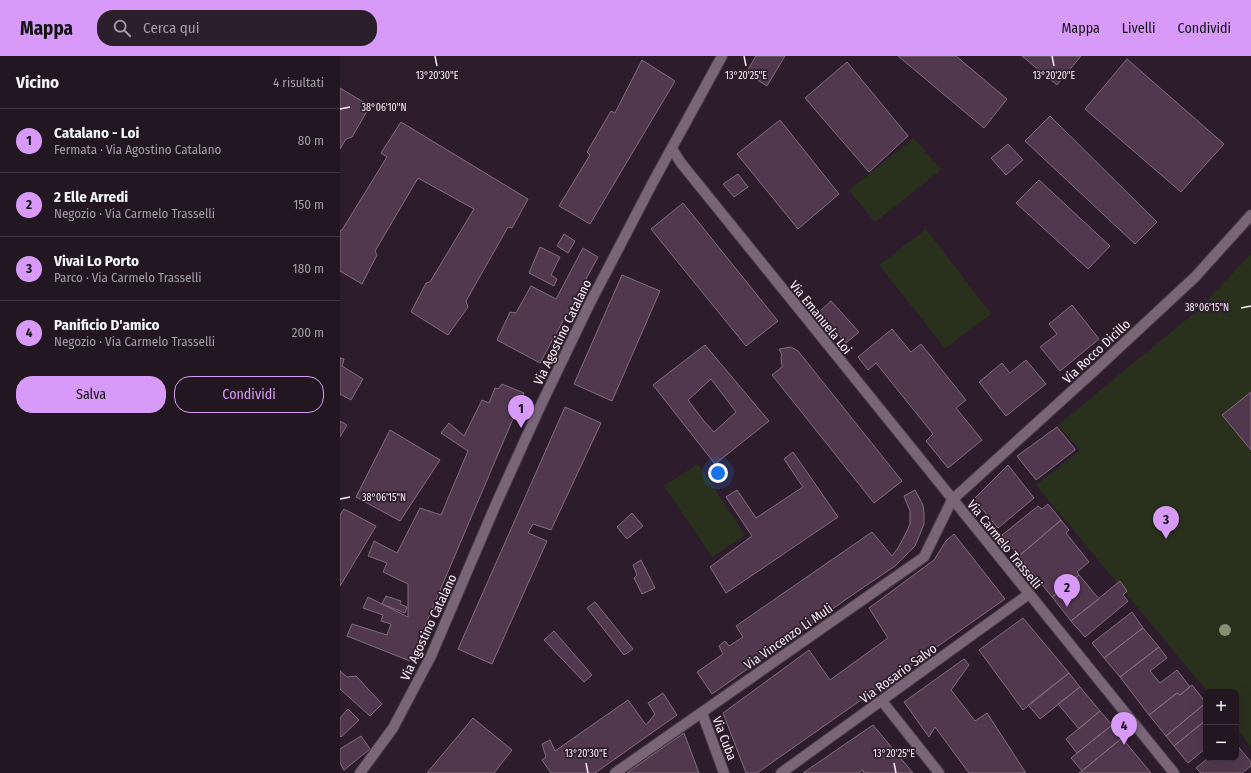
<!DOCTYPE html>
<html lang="it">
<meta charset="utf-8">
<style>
body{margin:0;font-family:"Fira Sans Condensed",sans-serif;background:#2a1f2a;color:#f1f3f6}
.controls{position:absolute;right:12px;bottom:12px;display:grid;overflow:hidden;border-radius:8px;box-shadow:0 4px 16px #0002}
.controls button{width:36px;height:36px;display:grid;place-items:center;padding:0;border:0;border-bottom:1px solid #3f353f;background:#221621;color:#f1f3f6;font:20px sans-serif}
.you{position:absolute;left:378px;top:417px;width:14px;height:14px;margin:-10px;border:3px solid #fff;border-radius:50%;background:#1a73e8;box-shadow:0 0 0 6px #1a73e833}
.badge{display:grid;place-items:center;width:26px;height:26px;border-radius:50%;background:#d89af8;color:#111;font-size:13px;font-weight:700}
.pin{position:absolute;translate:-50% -33px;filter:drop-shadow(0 1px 2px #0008)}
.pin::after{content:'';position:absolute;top:21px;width:14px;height:12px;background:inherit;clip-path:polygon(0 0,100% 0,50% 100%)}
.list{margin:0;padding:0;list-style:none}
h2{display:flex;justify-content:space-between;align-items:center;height:52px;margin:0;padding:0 16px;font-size:17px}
h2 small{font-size:13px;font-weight:400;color:#a29fa5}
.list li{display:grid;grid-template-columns:26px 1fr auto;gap:12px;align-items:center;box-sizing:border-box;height:64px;padding:0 16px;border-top:1px solid #3f353f}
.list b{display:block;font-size:15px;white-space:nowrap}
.list p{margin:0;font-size:13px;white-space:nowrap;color:#a29fa5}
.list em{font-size:13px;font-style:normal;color:#a29fa5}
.actions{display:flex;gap:8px;padding:12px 16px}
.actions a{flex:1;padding:9px 0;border:1px solid #d89af8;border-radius:16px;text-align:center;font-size:14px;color:#d89af8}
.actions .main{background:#d89af8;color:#111}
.icon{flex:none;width:22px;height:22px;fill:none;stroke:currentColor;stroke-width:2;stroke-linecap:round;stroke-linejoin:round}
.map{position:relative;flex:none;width:911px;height:717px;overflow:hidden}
header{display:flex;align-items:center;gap:24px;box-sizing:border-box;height:56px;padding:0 20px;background:#d89af8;color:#111}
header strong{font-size:19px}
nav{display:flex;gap:22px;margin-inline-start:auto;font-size:14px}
.search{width:280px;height:36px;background:#2a1f2a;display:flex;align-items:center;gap:10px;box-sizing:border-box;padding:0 14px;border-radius:16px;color:#a29fa5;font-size:15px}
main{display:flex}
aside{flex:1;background:#221621}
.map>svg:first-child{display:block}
</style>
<header>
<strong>Mappa</strong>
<div class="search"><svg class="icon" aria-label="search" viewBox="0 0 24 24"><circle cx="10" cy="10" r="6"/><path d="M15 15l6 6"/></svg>Cerca qui</div>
<nav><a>Mappa</a><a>Livelli</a><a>Condividi</a></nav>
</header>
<main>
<aside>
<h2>Vicino<small>4 risultati</small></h2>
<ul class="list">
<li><span class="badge">1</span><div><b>Catalano - Loi</b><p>Fermata · Via Agostino Catalano</p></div><em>80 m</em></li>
<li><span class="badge">2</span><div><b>2 Elle Arredi</b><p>Negozio · Via Carmelo Trasselli</p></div><em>150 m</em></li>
<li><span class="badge">3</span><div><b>Vivai Lo Porto</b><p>Parco · Via Carmelo Trasselli</p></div><em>180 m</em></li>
<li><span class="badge">4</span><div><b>Panificio D'amico</b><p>Negozio · Via Carmelo Trasselli</p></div><em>200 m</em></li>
</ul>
<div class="actions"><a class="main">Salva</a><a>Condividi</a></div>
</aside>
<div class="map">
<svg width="911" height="717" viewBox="0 0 911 717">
<rect width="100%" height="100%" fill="#2d1d2c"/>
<path fill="#29311c" d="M574 82 601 114 535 166 509 134Z
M586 173 651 258 605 292 539 209Z
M911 198V691L896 671V636H868L696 429 740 394 718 369 858 254Z
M358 408 405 479 372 501 324 430Z"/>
<path fill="#51384f" stroke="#816d7f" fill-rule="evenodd" d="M416 0H445L427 30 406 17Z
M558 0H616L667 43 644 72Z
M682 0H741L717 29Z
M787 3 884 88 841 136 745 53Z
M302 4 335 25 250 168 219 150 250 99 247 96 271 55 275 57Z
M507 6 568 80 529 116 465 42Z
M0 32 30 50 12 81 6 83 0 93Z
M710 60 817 166 795 188 685 85Z
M440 64 499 138 458 173 397 98Z
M61 66 188 143 172 172 168 171 126 245 128 251 108 279 71 256 86 227 90 226 134 153 78 122 35 195 37 199 22 228 0 215V175L2 174 47 101 41 97Z
M668 88 683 104 666 119 651 102Z
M398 118 408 131 394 141 383 128Z
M699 124 770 190 748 213 676 147Z
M343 147 438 265 406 290 311 173Z
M224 178 235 185 228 197 217 190Z
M200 191 220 201 211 219 217 223 214 230 189 217Z
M243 192 258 201 200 307 157 284 170 256 176 257 191 230 216 243Z
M282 219 320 235 272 345 234 328Z
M491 245 519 276 506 287 479 256Z
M732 249 759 283 720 315 700 291 717 278 709 268Z
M552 273 571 296 581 288 626 344 616 352 642 384 608 412 586 385 593 378 536 307 528 314 518 301Z
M365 289 429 365 375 408 313 329ZM371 323 396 356 374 376 363 364 348 344Z
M451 291 458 295 562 425 534 447 432 319 442 311 441 301 442 299 439 293Z
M0 302 4 303 2 310 23 323 11 344 0 338Z
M686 304 706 328 666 360 639 326 662 307 670 317Z
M162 328 184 337 70 605 7 580 12 568 47 579 51 568 41 565 43 559 23 552 28 541 68 561V528L43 516 47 507 28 500 34 485 57 497 80 452 101 459 128 395 101 377 109 367 124 380 142 344 149 347 155 332 158 333Z
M911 336V394L882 359Z
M225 351 261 367 211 474 193 468 188 477 207 485 152 608 118 593Z
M0 365 7 369 0 381Z
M717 371 735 393V394L696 424 677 400Z
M50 374 100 404 60 465 16 441Z
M453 396 498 461 386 537 370 511 412 480 386 441 397 434 416 462 463 431 444 403Z
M668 409 694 442 658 472 634 443Z
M575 434 583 449 584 458V468L575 490 555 510 518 535 372 638 357 616 383 598 379 590 385 585 389 590 403 581 396 570 532 476 552 500 558 492 567 475 570 468V455L564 440Z
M708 448 721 464 679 500 662 479 698 450 702 453Z
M4 453 36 470 0 530V459Z
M292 457 303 470 287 483 277 471Z
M721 464 729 474 726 477 749 506 737 516 739 519 712 541 679 500Z
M614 478 665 543 417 717H406L383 657 469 594 490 624 548 582 529 552 594 504 606 485Z
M301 504 315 532 302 538 294 522 297 519 293 509Z
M739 519 759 543 731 565 712 541Z
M780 525 787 535 783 539 788 545 745 581 731 565Z
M46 540 61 545 60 548 67 551 65 557 42 548Z
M255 546 293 593 284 599 247 552Z
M792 556 803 572 764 602 752 587Z
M683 562 729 617 683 654 639 594Z
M803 572 819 591 780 621 764 602Z
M214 575 252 619 244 626 204 584Z
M819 591 827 602 810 615 820 627 837 614 850 631 840 639 837 637 809 659 780 621Z
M624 603 629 609 611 634 635 665 647 657 686 717H629L595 671 589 681 564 646Z
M0 615 7 621 16 620 42 648 30 660 0 633Z
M729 617 740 631 700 663 688 649Z
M852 629 866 647 826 680 809 659 837 637 840 639Z
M740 631 760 655 739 673 718 648Z
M323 637 337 659 255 717H211L202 704 206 701 202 688 210 684 215 695 288 644 306 669 315 658 308 647Z
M863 649 866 652V664L834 690 826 680Z
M8 653 19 664 1 681 0 680V662Z
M760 655 772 669 737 697 726 683Z
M133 662 172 694 154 717H87Z
M866 664V692L848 707 834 690Z
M533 669 573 717H529L528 716 524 717 523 714 518 717H463Z
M772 669 782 682 742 715 731 702Z
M344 677 359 717H287L312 699Z
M21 680 30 693 4 714 0 707V693Z
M782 682 811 717H739L742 715Z
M896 688 911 706V710L902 717H861L856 712 868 702H896Z"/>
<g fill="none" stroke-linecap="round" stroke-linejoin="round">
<defs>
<path id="street" d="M332 93 341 107 834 717
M542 645 599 717
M362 657 384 717
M20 717 53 672 91 600 156 448 200 351 249 249 312 128 382 0
M275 717 584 501 612 444 754 315 855 221 911 159
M441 717 689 538"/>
</defs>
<use href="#street" stroke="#473a46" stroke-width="12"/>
<use href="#street" stroke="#796577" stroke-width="10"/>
</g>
<circle fill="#898d74" cx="885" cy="574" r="6"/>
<path fill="none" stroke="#f9eef8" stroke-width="1.5" d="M95 0 97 10M404 0 406 10M712 0 714 10M0 53 10 51M901 252 911 250M0 443 10 441M246 707 248 717M554 707 556 717"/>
<g text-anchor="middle" stroke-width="3.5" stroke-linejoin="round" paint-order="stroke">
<g font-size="13" fill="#f9eef8" stroke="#2d1d2c">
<text transform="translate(481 261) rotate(51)" y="5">Via Emanuela Loi</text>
<text transform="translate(222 276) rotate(-64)" y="5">Via Agostino Catalano</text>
<text transform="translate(756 295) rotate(-43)" y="5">Via Rocco Dicillo</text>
<text transform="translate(665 488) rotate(51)" y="5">Via Carmelo Trasselli</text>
<text transform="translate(88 571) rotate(-65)" y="5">Via Agostino Catalano</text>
<text transform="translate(448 580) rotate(-35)" y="5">Via Vincenzo Li Muli</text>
<text transform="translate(558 617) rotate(-36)" y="5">Via Rosario Salvo</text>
<text transform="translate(385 682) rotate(69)" y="5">Via Cuba</text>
</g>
</g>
<g font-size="10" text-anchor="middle" fill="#f9eef8" stroke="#2d1d2c" stroke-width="3.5" stroke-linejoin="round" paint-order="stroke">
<text x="97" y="23">13°20'30"E</text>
<text x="406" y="23">13°20'25"E</text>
<text x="714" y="23">13°20'20"E</text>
<text x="44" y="55">38°06'10"N</text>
<text x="867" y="255">38°06'15"N</text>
<text x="44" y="445">38°06'15"N</text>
<text x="246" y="701">13°20'30"E</text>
<text x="554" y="701">13°20'25"E</text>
</g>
</svg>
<div class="controls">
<button>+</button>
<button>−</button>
</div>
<div class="you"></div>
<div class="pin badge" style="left:181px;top:372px">1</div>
<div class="pin badge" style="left:727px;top:551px">2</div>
<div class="pin badge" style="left:826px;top:483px">3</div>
<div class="pin badge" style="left:784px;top:689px">4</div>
</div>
</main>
